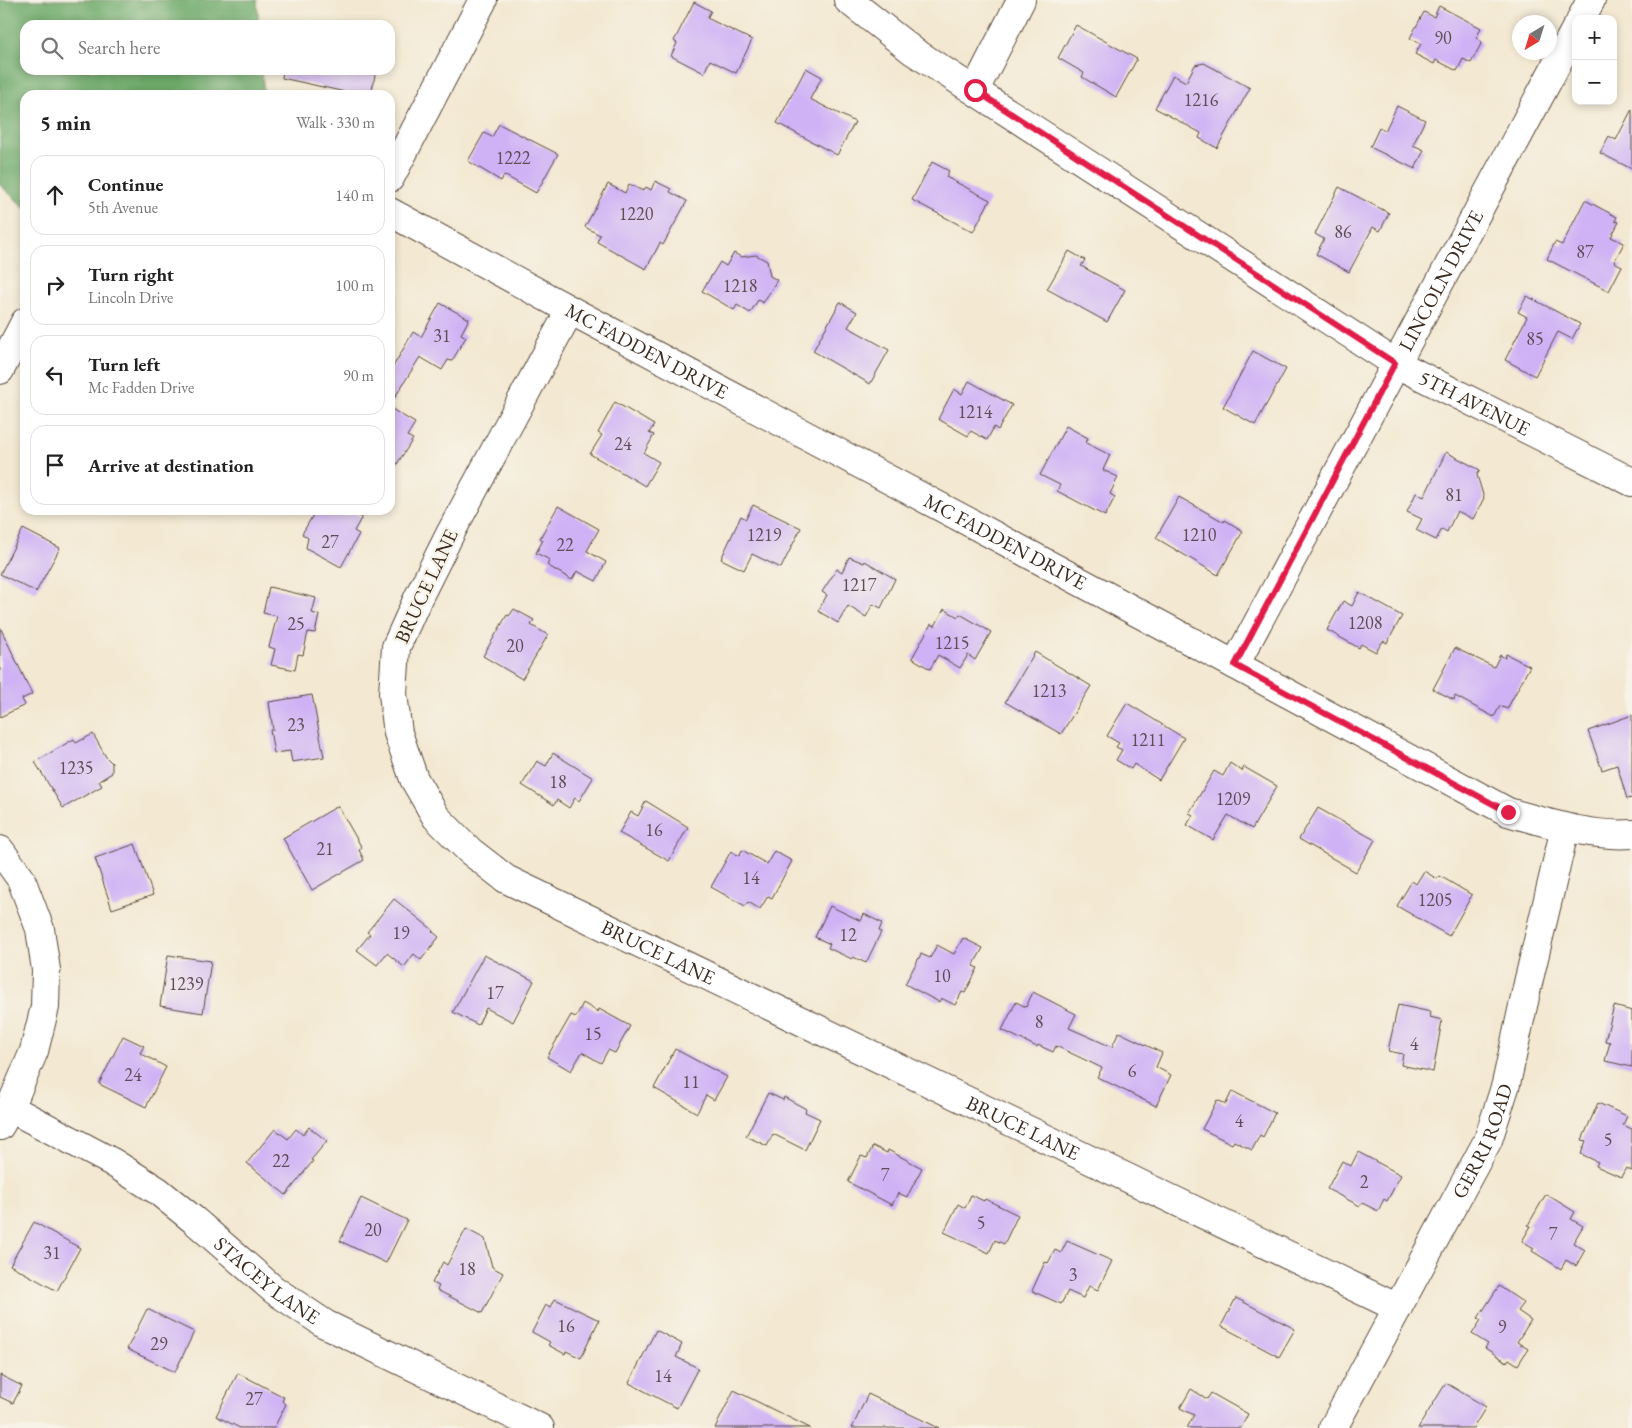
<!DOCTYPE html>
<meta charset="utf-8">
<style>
body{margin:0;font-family:"EB Garamond",serif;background:#f2f2f2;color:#222}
.controls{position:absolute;right:15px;top:15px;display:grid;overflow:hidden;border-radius:10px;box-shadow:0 2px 8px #0003}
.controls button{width:45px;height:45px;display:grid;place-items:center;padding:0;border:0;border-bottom:1px solid #e0e0e0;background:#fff;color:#222;font:25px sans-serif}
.compass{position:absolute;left:1512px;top:15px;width:45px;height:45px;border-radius:50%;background:#fff;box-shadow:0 2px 8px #0003;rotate:218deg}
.stop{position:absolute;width:15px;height:15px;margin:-11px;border:4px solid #e11d48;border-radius:50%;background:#fff}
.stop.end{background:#e11d48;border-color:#fff;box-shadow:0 1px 5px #0008}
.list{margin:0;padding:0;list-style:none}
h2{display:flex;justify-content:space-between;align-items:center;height:65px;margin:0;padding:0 20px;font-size:21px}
h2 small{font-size:16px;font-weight:400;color:#767676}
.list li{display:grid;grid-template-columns:32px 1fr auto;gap:15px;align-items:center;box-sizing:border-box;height:80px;margin:0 10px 10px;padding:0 10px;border:1px solid #e0e0e0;border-radius:15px}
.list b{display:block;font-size:19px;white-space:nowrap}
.list p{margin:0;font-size:16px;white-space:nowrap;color:#767676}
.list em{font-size:16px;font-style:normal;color:#767676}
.icon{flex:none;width:28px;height:28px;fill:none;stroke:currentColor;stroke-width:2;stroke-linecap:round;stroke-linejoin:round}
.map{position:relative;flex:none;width:1632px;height:1428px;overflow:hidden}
.search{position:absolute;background:#fff;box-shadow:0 2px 8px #0003;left:20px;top:20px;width:375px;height:55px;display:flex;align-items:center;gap:12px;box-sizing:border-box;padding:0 18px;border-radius:15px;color:#767676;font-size:19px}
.panel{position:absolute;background:#fff;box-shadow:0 2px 8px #0003;left:20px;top:90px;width:375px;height:425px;border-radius:15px}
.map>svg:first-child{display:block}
</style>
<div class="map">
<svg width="1632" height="1428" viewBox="0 0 1632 1428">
<rect width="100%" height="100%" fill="#f7f3e8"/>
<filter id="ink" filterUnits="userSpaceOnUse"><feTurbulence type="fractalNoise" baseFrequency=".02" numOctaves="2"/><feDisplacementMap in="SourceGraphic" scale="10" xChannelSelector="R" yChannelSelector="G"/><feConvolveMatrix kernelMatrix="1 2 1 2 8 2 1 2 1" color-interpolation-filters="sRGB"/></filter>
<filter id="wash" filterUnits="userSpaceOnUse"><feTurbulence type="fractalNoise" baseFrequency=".0096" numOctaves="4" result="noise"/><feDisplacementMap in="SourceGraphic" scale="20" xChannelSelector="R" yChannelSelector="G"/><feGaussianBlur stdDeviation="1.12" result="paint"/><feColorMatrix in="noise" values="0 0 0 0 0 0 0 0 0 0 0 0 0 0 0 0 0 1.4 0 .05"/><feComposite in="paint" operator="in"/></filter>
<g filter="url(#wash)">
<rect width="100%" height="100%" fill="#f3e8d1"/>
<path fill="#6eaa6b" stroke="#546a44" d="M0 0H257L259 25H25V70H262L264 95H25V208L0 185Z"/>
<g id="blocks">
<path fill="#cfb2f5" d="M694 2 711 11 707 18 752 40 736 73 710 60 704 73 671 56 677 43 674 41Z
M1439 6 1481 28 1476 38 1482 42 1471 63 1463 59 1457 71 1436 60 1434 64 1415 54 1421 44 1410 38 1424 12 1434 17Z
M1076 25 1137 59 1116 97 1082 77 1084 73 1058 58Z
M1204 63 1250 88 1217 148 1199 138 1201 133 1155 108 1173 75 1186 82 1195 65Z
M806 68 822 77 810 99 855 122 837 155 777 123Z
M283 70H376L371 95H359L282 78Z
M1397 106 1425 120 1413 145 1424 150 1415 169 1370 147 1379 128 1385 131Z
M1632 109V169L1600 153 1609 136 1616 140Z
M499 124 558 154 536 193 504 175 501 181 468 161 484 133 492 137Z
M932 162 949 171 946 177 990 200 973 232 912 200Z
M655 181 671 189 670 192 687 201 663 245 660 243 646 269 597 242 600 235 585 227 608 184 625 193 629 184 643 191 646 187 651 190Z
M1339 187 1389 213 1380 231 1373 227 1349 272 1316 254 1324 239 1315 234Z
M1585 200 1617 217 1615 221 1619 222 1611 237 1624 243 1614 262 1622 266 1609 291 1547 259 1555 242 1562 245Z
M1069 251 1085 260 1081 266 1125 290 1107 322 1047 289Z
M734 253 741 257 756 255 767 261 770 276 777 280 763 303 758 300 750 313 737 305 734 310 702 291 720 262 726 266Z
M1527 296 1580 324 1572 339 1558 332 1535 376 1505 360 1527 317 1518 312Z
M840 302 857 312 848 327 889 350 870 384 813 351Z
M440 303 469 319 461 334 466 337 452 361 448 360 442 370 420 357 390 405V372L413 332 421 337Z
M1253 351 1286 369 1255 425 1223 407Z
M969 381 1012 405 998 430 994 427 987 440 971 431 968 436 938 419 954 389 962 394Z
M615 402 654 425 649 433 654 435 644 453 659 462 645 486 590 454 602 435 598 433Z
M390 408 415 423 407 436 413 439 390 475Z
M1066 426 1088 438 1086 443 1110 455 1103 470 1118 477 1110 494 1115 497 1105 516 1057 491 1060 485 1040 475Z
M1446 452 1480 470 1477 475 1484 498 1473 519 1457 511 1447 532 1442 529 1436 540 1416 530 1422 519 1407 512 1416 493 1424 497Z
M1179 497 1224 522 1225 520 1243 531 1218 575 1156 538Z
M753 505 801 528 781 568 752 554 744 570 721 559 741 516 746 519Z
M558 506 599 529 587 551 606 562 596 581 577 571 572 580 547 565 550 560 536 553 543 540 540 538Z
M316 510H348L362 517 354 531 359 534 341 567 306 548 308 538 302 534Z
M23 529 60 548 36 592 0 574Z
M849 557 864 563 865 561 895 579 881 608 873 604 866 617 848 606 838 623 818 611 827 595 822 592 837 569 842 572Z
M269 587 316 598 312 613 319 615 315 633 308 632 303 655 298 654 295 670 271 665 275 649 269 647 277 616 263 613Z
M1359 592 1402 616 1387 643 1383 641 1376 652 1361 644 1359 648 1327 630 1343 601 1352 606Z
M514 609 534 620 531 625 548 635 522 679 483 656 507 615 509 616Z
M944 609 958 617 960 614 991 632 975 660 968 655 960 668 938 655 930 669 912 658 931 624 935 626Z
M0 627 32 694 22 699 25 705 0 717Z
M1455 648 1494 667 1500 655 1505 658 1506 654 1530 666 1507 709 1500 706 1494 717 1455 696 1454 700 1433 689Z
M1035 652 1091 686 1061 734 1005 702Z
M312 695 324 757 292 762 290 751 274 753 270 730H273L269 702Z
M1127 703 1184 738 1159 780 1134 764 1131 769 1116 760 1122 750 1116 747 1119 743 1107 736Z
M1632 715V798L1627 799 1617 765 1602 770 1588 731Z
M93 734 106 757 112 763V773L99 781 102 786 63 808 35 762 74 739 76 743Z
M553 753 593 778 579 801 575 798 569 808 557 800 554 805 522 785 537 761 546 766Z
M1230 763 1242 771 1244 767 1277 786 1252 829 1228 815 1213 840 1187 825 1193 815 1189 813 1214 771 1223 776Z
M646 801 688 827 669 861 619 833 631 812 638 816Z
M338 806 362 848 359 850 364 860 312 890 283 838Z
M1318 808 1375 840 1356 872 1299 839Z
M135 844 153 895 112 909 95 858Z
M742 850 767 864 774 851 792 861 772 898 768 896 760 909 748 902 745 906 711 887 731 851 739 856Z
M1424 871 1437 879 1440 876 1472 895 1449 936 1397 906 1412 881 1416 884Z
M394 899 433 930 432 931 439 937 421 960 414 954 404 967 387 953 377 965 357 950 370 934 367 932Z
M830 906 861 921 864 914 882 923 879 931 881 932 866 963 853 957 852 959 828 948 830 944 815 937Z
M963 938 983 948 973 966 978 968 965 993 962 992 955 1005 941 998 939 1002 905 984 921 954 930 958 937 945 954 954Z
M168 955 211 961 203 1013 160 1006Z
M484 955 534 981 513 1022 486 1008 478 1025 453 1012Z
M1033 992 1076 1014 1069 1028 1112 1047 1119 1032 1162 1053 1156 1067 1171 1075 1156 1106 1097 1077 1102 1068 1056 1046 1053 1052 1038 1045 1037 1047 1002 1030 1016 1002 1026 1007Z
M583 1003 598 1012 599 1009 630 1026 615 1053 608 1050 601 1063 582 1052 571 1071 547 1057 571 1015 576 1017Z
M1398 1005 1431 1012 1430 1017 1442 1020 1433 1072 1401 1065 1403 1054 1388 1051Z
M1614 1006 1632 1011V1067L1605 1061 1610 1042 1605 1041Z
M123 1036 144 1046 140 1053 166 1067 146 1107 99 1084Z
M675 1049 727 1077 714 1100 706 1095 697 1113 654 1088Z
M1232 1091 1275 1113 1263 1137 1260 1135 1252 1150 1234 1141 1232 1144 1202 1129 1217 1100 1226 1104Z
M768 1093 783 1100 784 1097 806 1109 805 1112 820 1119 805 1150 773 1134 767 1146 746 1136Z
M1598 1103 1627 1116 1623 1125 1632 1129V1171L1626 1168 1621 1177 1596 1166 1598 1162 1581 1154 1586 1141 1582 1140Z
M309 1127 327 1141 311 1160 313 1161 286 1195 247 1163 275 1129 288 1139 296 1129 303 1135Z
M873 1146 887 1153 888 1150 922 1168 907 1197 898 1193 892 1205 848 1182 861 1156 867 1158Z
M1358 1152 1401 1175 1387 1201 1384 1199 1378 1211 1362 1203 1360 1206 1327 1189 1342 1161 1351 1166Z
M1546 1194 1575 1212 1571 1219 1583 1226 1573 1243 1585 1250 1576 1266 1566 1260 1561 1269 1532 1251 1534 1248 1522 1241 1531 1226 1528 1225Z
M971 1195 984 1201 985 1199 1018 1215 1004 1244 995 1240 989 1253 944 1232 958 1204 965 1208Z
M361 1198 407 1220 386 1263 340 1241Z
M34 1222 80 1248 57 1291 10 1265Z
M466 1229 485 1239 492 1267 503 1273 482 1313 437 1290 439 1286 432 1283 443 1262 447 1265Z
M1067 1241 1112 1261 1098 1290 1089 1286 1083 1298 1068 1291 1061 1304 1032 1291 1045 1262 1048 1263 1055 1250 1061 1253Z
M1499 1286 1524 1303 1518 1311 1531 1320 1517 1342 1528 1349 1518 1365 1509 1359 1507 1362 1485 1348 1488 1344 1472 1334 1481 1320 1478 1318Z
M1236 1298 1295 1329 1279 1357 1221 1326Z
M555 1299 599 1320 581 1358 566 1351 565 1354 548 1345 550 1342 532 1332 546 1305 551 1307Z
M147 1309 194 1332 175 1372 127 1349Z
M656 1330 682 1344 676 1357 698 1368 677 1408 629 1383Z
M238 1373 284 1397 282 1401 286 1404 274 1428H240L216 1416Z
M0 1375 22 1386 13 1403 0 1397Z
M1446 1383 1486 1407 1473 1428H1418Z
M1191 1389 1207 1399 1211 1393 1248 1414 1241 1428H1187L1194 1415 1180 1408Z
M734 1390 810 1428H715Z
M868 1394 939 1428H852Z"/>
</g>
</g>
<g filter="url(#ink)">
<use href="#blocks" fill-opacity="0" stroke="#574639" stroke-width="1"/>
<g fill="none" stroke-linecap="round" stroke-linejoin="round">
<defs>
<g id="street">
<path id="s1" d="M848 0 913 51 1395 363 1632 482"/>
<path d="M1581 19 1591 0"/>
<path d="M975 90 1021 0"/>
<path d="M390 178 483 0"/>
<path id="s2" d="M390 212 570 310 1014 546 1508 812C1548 823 1590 837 1632 834"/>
<path id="s3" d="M570 310 451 532 418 598 396 647 393 694 398 733 414 779 436 817 470 851 506 879 1398 1308"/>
<path d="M0 370 25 322"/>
<path id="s4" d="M1235 665 1576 28"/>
<path d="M0 850 21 879 40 929 46 970 45 1007 34 1051 10 1108 0 1126"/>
<path id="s5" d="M10 1108 112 1162 158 1191 195 1221 274 1290 325 1324 540 1428"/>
<path id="s6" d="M1333 1428 1488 1140 1506 1084 1528 983 1565 828"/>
</g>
</defs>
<use href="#street" stroke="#574639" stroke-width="30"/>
<use href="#street" stroke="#fff" stroke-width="28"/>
</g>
</g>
<g fill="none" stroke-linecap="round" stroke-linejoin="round" filter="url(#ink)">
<path stroke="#e11d48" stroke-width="6" d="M975 90 1395 363 1235 665 1508 812"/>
</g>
<g text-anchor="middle" stroke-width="5" stroke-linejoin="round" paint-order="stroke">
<g font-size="18" fill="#604c54">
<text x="1443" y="44">90</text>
<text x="1201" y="106">1216</text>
<text x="513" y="164">1222</text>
<text x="636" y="220">1220</text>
<text x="1343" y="238">86</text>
<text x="1585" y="258">87</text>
<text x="740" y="292">1218</text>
<text x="442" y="342">31</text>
<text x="1535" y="345">85</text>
<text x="975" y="418">1214</text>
<text x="623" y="450">24</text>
<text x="1454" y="501">81</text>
<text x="764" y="541">1219</text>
<text x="1199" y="541">1210</text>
<text x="330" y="548">27</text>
<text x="565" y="551">22</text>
<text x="859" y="591">1217</text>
<text x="1365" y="629">1208</text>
<text x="296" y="630">25</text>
<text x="952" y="649">1215</text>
<text x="515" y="652">20</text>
<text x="1049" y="697">1213</text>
<text x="296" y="731">23</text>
<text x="1148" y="746">1211</text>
<text x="76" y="774">1235</text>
<text x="558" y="788">18</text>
<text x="1233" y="805">1209</text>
<text x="654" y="836">16</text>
<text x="325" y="855">21</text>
<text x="751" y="884">14</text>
<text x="1435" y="906">1205</text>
<text x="401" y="939">19</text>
<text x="848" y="941">12</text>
<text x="942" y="982">10</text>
<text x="186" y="990">1239</text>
<text x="495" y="999">17</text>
<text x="1039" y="1028">8</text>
<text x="593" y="1040">15</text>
<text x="1414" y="1050">4</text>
<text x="1132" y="1077">6</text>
<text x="133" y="1081">24</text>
<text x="691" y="1088">11</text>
<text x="1239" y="1127">4</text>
<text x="1608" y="1146">5</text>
<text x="281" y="1167">22</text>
<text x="885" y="1181">7</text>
<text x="1364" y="1188">2</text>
<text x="981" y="1229">5</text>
<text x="373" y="1236">20</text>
<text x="1553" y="1240">7</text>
<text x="52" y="1259">31</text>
<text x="467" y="1275">18</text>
<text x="1073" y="1281">3</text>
<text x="566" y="1332">16</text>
<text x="1502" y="1333">9</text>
<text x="159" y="1350">29</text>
<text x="663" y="1382">14</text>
<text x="254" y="1405">27</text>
</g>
<g font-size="20" fill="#3b2a1e" stroke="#f7f3e8">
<text dy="7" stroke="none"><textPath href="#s4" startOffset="436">LINCOLN DRIVE</textPath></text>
<text dy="7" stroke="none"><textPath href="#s2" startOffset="292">MC FADDEN DRIVE</textPath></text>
<text dy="7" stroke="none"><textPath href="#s1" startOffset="746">5TH AVENUE</textPath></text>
<text dy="7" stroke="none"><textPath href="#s2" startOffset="698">MC FADDEN DRIVE</textPath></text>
<text transform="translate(426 586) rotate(-65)" y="7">BRUCE LANE</text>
<text dy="7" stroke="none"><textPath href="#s3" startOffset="821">BRUCE LANE</textPath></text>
<text dy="7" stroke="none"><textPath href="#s3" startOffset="1226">BRUCE LANE</textPath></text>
<text dy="7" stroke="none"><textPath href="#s6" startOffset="324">GERRI ROAD</textPath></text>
<text dy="7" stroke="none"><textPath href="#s5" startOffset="311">STACEY LANE</textPath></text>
</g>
</g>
</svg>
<div class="controls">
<button>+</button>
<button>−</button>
</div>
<svg class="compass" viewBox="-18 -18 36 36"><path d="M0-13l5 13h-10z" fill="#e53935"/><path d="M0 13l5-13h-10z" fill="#767676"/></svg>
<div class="stop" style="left:975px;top:90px"></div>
<div class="stop end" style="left:1508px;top:812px"></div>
<div class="search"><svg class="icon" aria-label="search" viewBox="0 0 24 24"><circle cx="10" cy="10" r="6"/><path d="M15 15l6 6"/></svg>Search here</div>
<section class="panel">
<h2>5 min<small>Walk · 330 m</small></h2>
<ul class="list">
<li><svg class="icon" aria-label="ahead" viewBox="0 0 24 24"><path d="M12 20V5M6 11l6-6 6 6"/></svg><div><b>Continue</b><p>5th Avenue</p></div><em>140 m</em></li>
<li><svg class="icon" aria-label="right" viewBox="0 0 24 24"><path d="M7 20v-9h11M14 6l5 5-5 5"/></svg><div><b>Turn right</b><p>Lincoln Drive</p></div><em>100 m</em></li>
<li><svg class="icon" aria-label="left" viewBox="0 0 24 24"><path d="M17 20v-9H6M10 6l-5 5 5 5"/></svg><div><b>Turn left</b><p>Mc Fadden Drive</p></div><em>90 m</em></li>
<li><svg class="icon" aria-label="arrive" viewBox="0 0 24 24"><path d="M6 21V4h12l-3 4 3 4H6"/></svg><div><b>Arrive at destination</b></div></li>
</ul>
</section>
</div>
